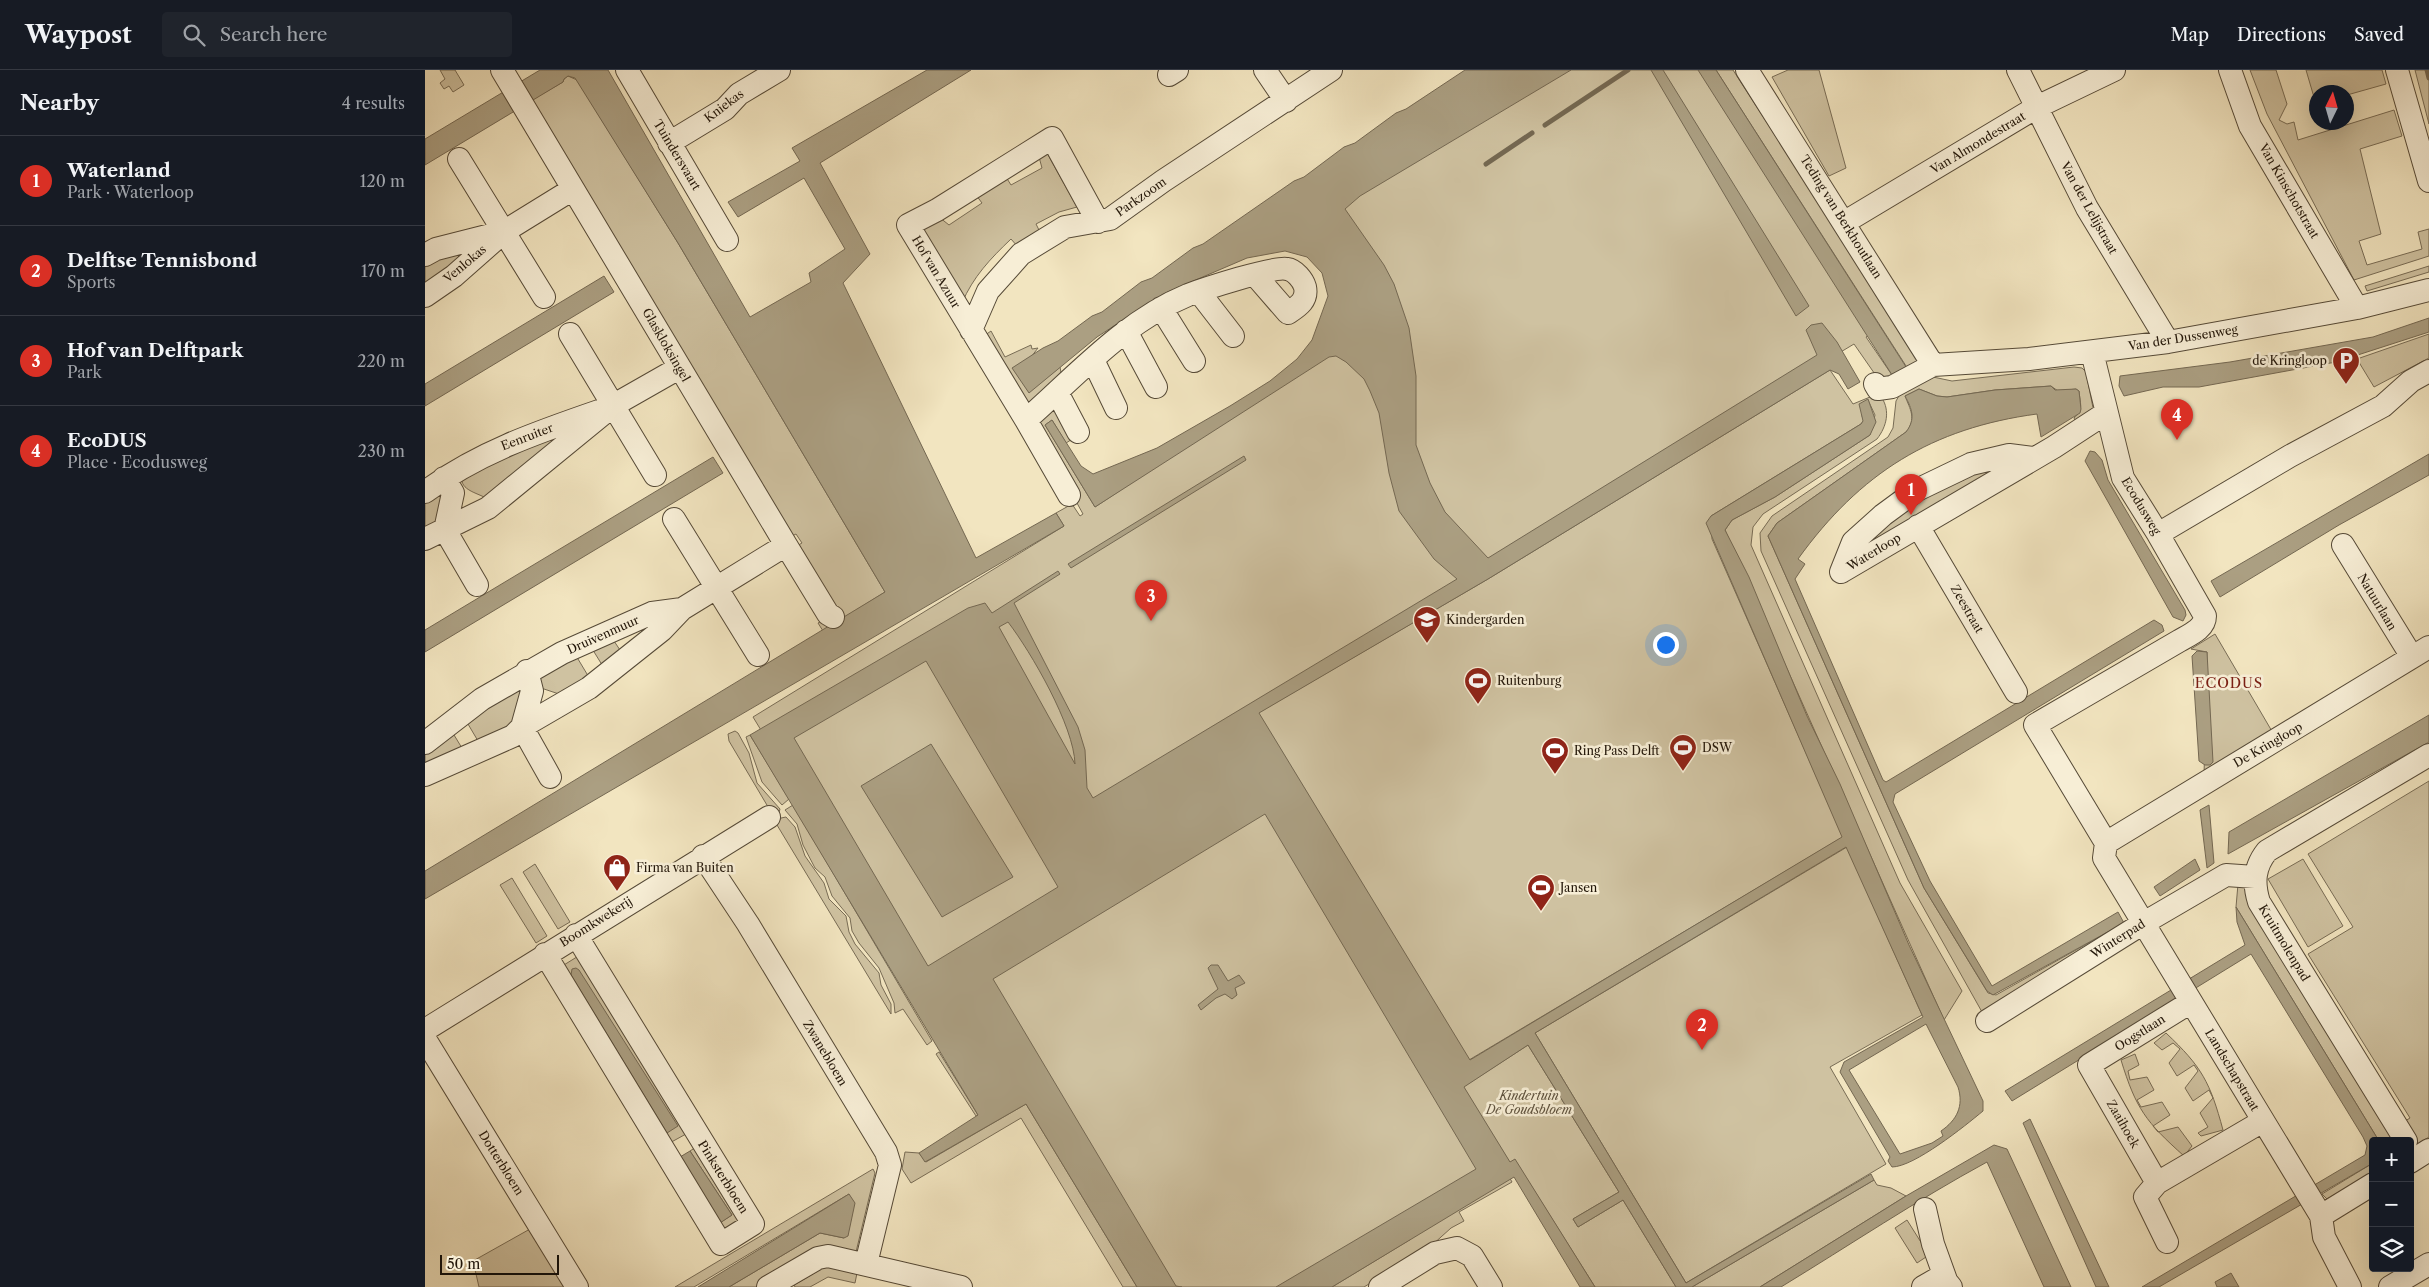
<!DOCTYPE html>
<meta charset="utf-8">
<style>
body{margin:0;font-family:"Libre Caslon Text",serif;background:#20242c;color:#f1f3f6}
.controls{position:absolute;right:15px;bottom:15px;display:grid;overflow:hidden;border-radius:5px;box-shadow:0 5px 20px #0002}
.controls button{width:45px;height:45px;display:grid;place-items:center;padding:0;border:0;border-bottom:1px solid #363941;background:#171b24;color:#f1f3f6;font:25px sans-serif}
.compass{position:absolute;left:1884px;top:15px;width:45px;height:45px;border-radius:50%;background:#171b24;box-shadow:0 5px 20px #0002;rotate:5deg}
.scale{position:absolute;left:15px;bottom:12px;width:119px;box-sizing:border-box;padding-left:5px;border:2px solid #221609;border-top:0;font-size:14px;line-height:18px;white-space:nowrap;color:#221609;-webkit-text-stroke:4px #f7eed6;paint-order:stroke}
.you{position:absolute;left:1240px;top:574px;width:18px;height:18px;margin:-12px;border:4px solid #fff;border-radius:50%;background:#1a73e8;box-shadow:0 0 0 8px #1a73e833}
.badge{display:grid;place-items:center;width:32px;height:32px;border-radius:50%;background:#d93025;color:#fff;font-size:16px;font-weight:700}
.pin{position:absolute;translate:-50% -41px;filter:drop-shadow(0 1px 2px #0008)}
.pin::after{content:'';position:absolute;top:26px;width:18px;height:15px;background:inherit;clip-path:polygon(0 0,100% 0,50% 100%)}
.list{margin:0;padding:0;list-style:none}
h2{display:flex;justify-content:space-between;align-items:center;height:65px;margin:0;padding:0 20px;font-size:21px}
h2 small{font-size:16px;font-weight:400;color:#9ea1a6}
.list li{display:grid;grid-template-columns:32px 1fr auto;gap:15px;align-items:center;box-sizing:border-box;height:90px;padding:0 20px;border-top:1px solid #363941}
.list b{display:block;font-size:19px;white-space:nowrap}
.list p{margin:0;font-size:16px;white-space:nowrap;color:#9ea1a6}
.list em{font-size:16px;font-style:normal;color:#9ea1a6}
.icon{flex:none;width:28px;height:28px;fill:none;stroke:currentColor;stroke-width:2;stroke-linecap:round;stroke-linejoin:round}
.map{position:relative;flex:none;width:2004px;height:1217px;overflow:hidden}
header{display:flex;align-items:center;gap:30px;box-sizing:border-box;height:70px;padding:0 25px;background:#171b24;border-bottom:1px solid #363941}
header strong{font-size:24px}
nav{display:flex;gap:28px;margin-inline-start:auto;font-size:18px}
.search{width:350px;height:45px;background:#20242c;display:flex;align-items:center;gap:12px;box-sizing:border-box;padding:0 18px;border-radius:5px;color:#9ea1a6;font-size:19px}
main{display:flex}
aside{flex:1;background:#171b24}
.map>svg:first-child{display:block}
</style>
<header>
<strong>Waypost</strong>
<div class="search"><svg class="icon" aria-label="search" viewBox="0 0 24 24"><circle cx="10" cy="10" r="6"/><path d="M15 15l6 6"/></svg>Search here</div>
<nav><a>Map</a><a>Directions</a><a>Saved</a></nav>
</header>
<main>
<aside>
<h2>Nearby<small>4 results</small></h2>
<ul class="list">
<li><span class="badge">1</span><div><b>Waterland</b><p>Park · Waterloop</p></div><em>120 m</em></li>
<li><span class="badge">2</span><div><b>Delftse Tennisbond</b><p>Sports</p></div><em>170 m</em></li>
<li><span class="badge">3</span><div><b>Hof van Delftpark</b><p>Park</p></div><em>220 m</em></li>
<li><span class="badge">4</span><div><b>EcoDUS</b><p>Place · Ecodusweg</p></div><em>230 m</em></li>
</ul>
</aside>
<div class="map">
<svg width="2004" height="1217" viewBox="0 0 2004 1217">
<rect width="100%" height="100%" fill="#f2e5c0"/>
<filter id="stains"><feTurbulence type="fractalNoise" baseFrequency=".004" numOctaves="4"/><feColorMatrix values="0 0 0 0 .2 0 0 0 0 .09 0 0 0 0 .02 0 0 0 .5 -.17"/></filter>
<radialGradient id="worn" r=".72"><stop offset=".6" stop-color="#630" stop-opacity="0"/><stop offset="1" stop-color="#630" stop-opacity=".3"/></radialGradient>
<path fill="#cfc2a1" stroke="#786c55" d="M15 0H30L39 15 28 22 24 16 19 19 15 13 20 9Z
M1137 0H1277L1445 264 1441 267 1469 308 1483 299 1291 0H1308L1493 287 1492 300 1470 313 1454 310 1429 274 811 646 1004 965 1087 1112 1034 1142 1039 1151 1026 1158 1006 1176 939 1217H907L986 1169 898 1217H721L599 1006 560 1029 328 647 639 456 631 443 647 434 655 446 658 444 607 351 627 334 649 368 641 373 627 350 620 355 670 437 918 273 906 142Z
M1363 0H1394L1421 98 1404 106 1347 7Z
M1825 0H1851L1862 34 1854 50 1862 54 1869 52 1873 70 1969 40 1977 66 1935 79 1956 164 1934 171 1942 195 1997 179 1993 162 2004 159V186L1929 210 1842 44Z
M1881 0H1957L1961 14 1922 25V22H1892L1891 34Z
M1990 0H2004V54Z
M143 6 152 10 253 173 460 522 398 561 393 553 411 543 370 477 377 473 371 464 365 467 105 31 138 12 139 9Z
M622 83 652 137 634 142 611 154 616 164 593 177 586 169C565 189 548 207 537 233L493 160 514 147 524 155 557 133 551 125 581 107 586 115 617 98 614 87Z
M33 183 34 188 0 216V194Z
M2004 196V202L1942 221 1940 216Z
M566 261 580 287 606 275 607 279 613 278 606 287 588 298 604 322 635 297 637 308 608 333 596 335 556 268Z
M2004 264V288L1949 317 1932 289Z
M1649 297 1657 298 1661 302 1669 343 1652 354 1649 348C1659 340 1655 333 1654 321L1651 319 1633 321 1626 316 1570 320 1522 327 1512 326 1494 319 1480 326C1485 339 1492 349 1481 362L1352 453 1343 466 1499 818 1563 923 1571 925 1699 853 1557 942 1483 810 1336 481 1335 463 1347 446 1463 367 1468 358 1471 331 1475 324 1489 315 1508 307 1527 311Z
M1405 300 1428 334 1445 327 1457 328C1465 341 1462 356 1452 369L1338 444 1328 457 1326 475 1475 813 1537 921 1519 950 1300 460 1307 450 1350 427 1445 365 1450 345 1443 330 1437 346 1439 350 1436 354 1286 446 1287 469 1418 767 1044 990 833 643 1063 509Z
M154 353 59 427C49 422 34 419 37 405Z
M1579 396 1436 482C1450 455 1506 420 1534 408 1548 403 1565 400 1579 396Z
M7 423 18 425 16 446 0 465V429Z
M1790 564 1848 663 1779 706 1782 582 1766 579Z
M187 568 197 583 179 598 166 577Z
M150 584 165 609 134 624 116 618 112 607Z
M96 619 91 651 56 676 40 649Z
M26 660 40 683 0 700V681Z
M310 661 313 663 324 683 332 713 355 739 353 746 349 747 304 671 303 664Z
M325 665 364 729 357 735 337 712 321 667Z
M2004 711V1067L1991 1075 1977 1053 1985 1048 1883 884 1928 857 1883 784Z
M368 735 507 971 502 975 478 939 470 943 469 933 454 898 434 873 427 861 425 848 407 826 400 807 390 798 378 775 372 754 360 740Z
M361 747 370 757 380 786 399 813 404 829 421 846 424 862 430 874 454 903 456 915 466 934V944L352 755 356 748Z
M1422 777 1497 945 1405 997 1461 1094 1261 1213 1110 963Z
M1878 789 1918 856 1883 877 1843 809Z
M110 794 145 852 133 859 98 802Z
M87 808 122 866 111 873 75 815Z
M1813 814 1819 816 1972 1071H1954L1811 837Z
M155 885 261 1064 241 1075 134 898Z
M1741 963C1777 997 1785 1012 1798 1060L1776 1066 1773 1063 1783 1057 1775 1043 1788 1028 1784 1020 1768 1031 1760 1018 1773 1001 1769 995 1752 1006 1744 993 1755 979 1748 973 1737 980 1729 973Z
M1103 975 1194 1122 1148 1149 1153 1157 1198 1130 1251 1217H1170L1090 1090 1085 1093 1038 1017Z
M514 982 553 1045 551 1046 511 984Z
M1710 984 1714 995 1703 1001 1705 1010 1722 1007 1729 1020 1712 1030 1716 1037 1737 1032 1745 1045 1728 1056 1733 1062 1753 1057 1767 1076 1759 1086C1721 1052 1711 1039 1696 990Z
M601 1034 712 1217H698L596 1048 486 1113 477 1099 480 1082 494 1083 501 1092Z
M271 1077 315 1152 300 1165 296 1152 307 1145 265 1081Z
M1948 1093V1102L1902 1129 1897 1124Z
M448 1099 450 1103 431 1182 399 1177 331 1217H304L395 1163 419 1168 424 1124 269 1217H250Z
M1449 1110 1452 1115 1466 1118 1481 1126 1335 1217H1267Z
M1482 1150 1504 1185 1492 1193 1470 1158Z
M105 1159 141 1217H54L48 1191Z
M403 1195 432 1203 430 1213 403 1207 385 1217H370L369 1215Z"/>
<path fill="#ab9f82" stroke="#746852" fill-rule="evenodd" d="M115 0H183L325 247 386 212 384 203 420 179 379 108 313 147 303 132 375 91 367 78 502 0H546L395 93 445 184 418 213 551 488 631 443 639 456 0 829V801L460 522 253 173 150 8 143 6 139 9 138 12 0 95V69Z
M1040 0H1146L935 126 920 139 959 195 969 214 984 258 991 306V375L1005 413 1020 442 1063 488 1392 285 1381 260 1386 255 1397 253 1412 272 1435 312 1423 319 1414 304 1405 300 1063 509 834 643 1045 990 1417 767 1281 453 1286 446 1436 354 1438 351 1434 334 1443 329 1451 352 1445 365 1350 427 1307 450 1300 460 1324 507 1382 646 1415 714 1484 875 1558 1031V1041C1540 1056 1489 1097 1467 1097L1463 1091 1465 1087 1415 1002 1419 992 1498 947 1421 777 1110 963 1261 1213 1446 1104 1449 1110 1267 1217H1251L1198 1130 1153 1157 1148 1149 1194 1122 1103 975 1039 1017 1085 1092 1090 1089 1170 1217H1155L1089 1107 907 1217H851L1051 1099 840 744 568 909 751 1216 757 1217H712L601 1034 500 1092 494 1083 553 1045 325 665 543 538 560 533 567 543 633 501 635 504 589 533 653 657 660 680 662 718 668 728 1032 509 1009 489 974 441 964 403 954 343 945 321 939 309 921 292 911 286 904 287 670 437 620 355 627 350 656 396 668 404 732 378 805 336 845 311 872 289 887 270 903 226 897 203 882 187 860 181 822 188 738 224 672 267 604 323 587 298 618 278 633 271 667 246 677 242 716 212 727 208 768 178 778 174 869 111 879 107 919 77 930 73 971 43 981 39ZM583 552C606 582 649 656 650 694L574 557ZM501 591 633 817 503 896 369 668ZM1501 954 1533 1017C1539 1036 1532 1050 1516 1061L1518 1066 1507 1073 1475 1084 1424 1000Z
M1226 0H1238L1384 236 1371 246Z
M1273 0H1291L1483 300 1469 308Z
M179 206 189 222 0 336V314Z
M2004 248V262L1911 292 1774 317H1738L1699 326 1694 316 1695 306 1805 292 1948 267Z
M1626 316 1630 320 1651 319 1654 321 1656 339 1655 343 1616 367 1612 344C1507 358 1435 403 1373 489L1380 494 1370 509 1458 710 1461 712 1729 550 1737 555 1739 561 1470 724 1468 732 1505 811 1567 916 1693 842 1699 853 1568 925 1562 921 1499 818 1343 466 1352 453 1481 362C1491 349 1487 339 1480 326L1494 319 1512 326 1522 327 1570 320Z
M1665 381 1670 382 1677 390 1683 410 1760 540 1761 545 1758 551 1748 547 1660 391Z
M2004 384V405L1914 455 1795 527 1786 511Z
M819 386 821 390 646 498 643 494Z
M288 387 298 403 0 582V560Z
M1772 581 1782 582 1788 692 1785 695H1780L1774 691 1767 586Z
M2004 645V672L1803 784 1804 762Z
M506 674 588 807 517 847 436 716Z
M1784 735 1789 793 1782 798 1775 740Z
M1770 789 1775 800 1735 826 1729 817Z
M1811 837 1954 1071H1948V1093L1734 1217H1717L1940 1085 1942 1076 1938 1067 1826 884 1587 1031 1580 1021 1820 875 1812 852Z
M786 895H793L803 911 814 905 820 913 810 918 812 925 807 929 800 924 791 928 776 940 773 935 793 919 783 898Z
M151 898 154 900 253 1056 242 1063 146 905 147 899Z
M1605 1049 1684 1217H1671L1598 1053Z
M1569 1075 1582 1079 1646 1217H1619L1562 1092C1492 1130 1425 1175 1356 1217H1335L1481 1126Z
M265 1081 307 1145 295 1153 255 1087Z
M424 1124 430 1133 423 1166 419 1168 395 1163 304 1217H273Z
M1806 1203 1814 1217H1792L1790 1212Z"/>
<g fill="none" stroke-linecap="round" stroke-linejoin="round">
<path stroke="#746852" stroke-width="5" d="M2002 0 2004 8
M1120 55 1203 0
M1061 94 1107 63"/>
<defs>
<path id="minor" d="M77 0 361 475 403 544 408 547
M202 0 302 170
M840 0 861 31
M1322 0 1508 295
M1593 0 1662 138 1743 272
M1805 0 1825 56 1932 238
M1972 0 2004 111
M744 5 752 0
M244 73 300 39 314 24 354 0
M34 89 119 227
M1420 152 1612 37 1689 0
M0 185 11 179 74 163
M774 222 808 266
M0 226 29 206 80 161 148 119
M736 238 769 291
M546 260 563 221 596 184 640 157 685 149 738 111 906 0
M701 261 731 317
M145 264 230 405
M1667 282 1698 408 1733 464 1780 546C1780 559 1764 565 1754 571L1610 655 1681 773 1679 788 1896 1146 1899 1167 1925 1217
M668 290 691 338
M1450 314 1453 319 1467 317 1508 295 1604 289 1743 272 1932 238 2004 220
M632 322 653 362
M601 350C652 305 700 251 763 225 779 219 849 196 862 199 870 200 878 210 880 217 883 231 872 237 863 243L830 205
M19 408 28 423 20 460 52 515
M0 422C52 383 113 362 174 341
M644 425 601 350 483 155 512 140 627 68 673 152
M249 449 333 585
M1493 456 1591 622
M1733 464 1865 386 1958 336 1986 311 2004 301
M0 469 63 438 189 335 254 298
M1918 475 1987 587
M1416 502 1629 377 1681 343
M1416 502 1428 472 1458 445 1492 420 1546 394 1584 385 1608 388
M102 601 107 621 97 657 125 707
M0 673 57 629 137 583 227 543 257 539
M0 705 88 666 97 657 164 618 237 560 257 539 361 475
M1681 773 2004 577
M278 786 323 854 461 1082 465 1095 441 1194
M120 884 296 1174 328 1154 151 865
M1766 932 1664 995 1732 1113 1838 1051
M1562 951 1717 854 1801 805 1830 807
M0 960 344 747
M0 969 152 1217
M1981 1071 1834 832C1828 813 1829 797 1842 781L2004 685
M1985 1092 2004 1080
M1732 1113 1720 1127 1742 1172
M1500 1139 1508 1174 1521 1210
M1896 1146 1948 1114
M343 1217 393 1188 403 1186 536 1217
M955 1217 1010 1183 1032 1178 1047 1186 1066 1217
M1498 1217 1517 1206 1526 1217
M1965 1217 2004 1194"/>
</defs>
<use href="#minor" stroke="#564a37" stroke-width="24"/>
<use href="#minor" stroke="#f7eed6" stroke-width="22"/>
</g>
<defs>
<symbol id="parking-pin" viewBox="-11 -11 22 30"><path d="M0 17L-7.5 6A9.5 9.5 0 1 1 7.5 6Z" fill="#8f2418" stroke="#f7eed6"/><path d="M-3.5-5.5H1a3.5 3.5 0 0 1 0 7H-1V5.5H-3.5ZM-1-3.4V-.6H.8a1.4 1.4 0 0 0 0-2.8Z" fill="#fff"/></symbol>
<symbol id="school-pin" viewBox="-11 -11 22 30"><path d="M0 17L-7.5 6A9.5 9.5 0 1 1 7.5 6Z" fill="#8f2418" stroke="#f7eed6"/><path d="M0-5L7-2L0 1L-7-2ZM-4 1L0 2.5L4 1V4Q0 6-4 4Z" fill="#fff"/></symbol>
<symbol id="stadium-pin" viewBox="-11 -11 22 30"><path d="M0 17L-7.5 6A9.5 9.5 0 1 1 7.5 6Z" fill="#8f2418" stroke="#f7eed6"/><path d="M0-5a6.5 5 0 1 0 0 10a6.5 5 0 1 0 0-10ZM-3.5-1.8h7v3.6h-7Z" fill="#fff"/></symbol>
<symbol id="shop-pin" viewBox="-11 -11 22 30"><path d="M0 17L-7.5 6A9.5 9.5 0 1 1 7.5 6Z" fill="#8f2418" stroke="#f7eed6"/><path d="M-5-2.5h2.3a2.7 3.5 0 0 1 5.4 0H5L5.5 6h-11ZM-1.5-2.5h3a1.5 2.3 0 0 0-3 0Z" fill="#fff"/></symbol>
</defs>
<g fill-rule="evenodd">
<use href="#parking-pin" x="1905" y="275" width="32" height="43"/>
<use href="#school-pin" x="986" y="534" width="32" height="43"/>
<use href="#stadium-pin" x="1037" y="595" width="32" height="43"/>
<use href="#stadium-pin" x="1242" y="662" width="32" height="43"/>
<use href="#stadium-pin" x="1114" y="665" width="32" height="43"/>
<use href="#shop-pin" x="176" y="782" width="32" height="43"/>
<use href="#stadium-pin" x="1100" y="802" width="32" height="43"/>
</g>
<g text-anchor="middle" stroke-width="5" stroke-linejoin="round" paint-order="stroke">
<g font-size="12" fill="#221609" stroke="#f7eed6">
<text transform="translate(299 36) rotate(-37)" y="4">Kniekas</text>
<text transform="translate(1553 73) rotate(-31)" y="4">Van Almondestraat</text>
<text transform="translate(252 85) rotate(59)" y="4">Tuindersvaart</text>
<text transform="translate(1864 121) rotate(60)" y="4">Van Kinschotstraat</text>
<text transform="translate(716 127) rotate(-35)" y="4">Parkzoom</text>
<text transform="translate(1664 138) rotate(61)" y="4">Van der Lelijstraat</text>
<text transform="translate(1416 147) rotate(58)" y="4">Teding van Berkhoutlaan</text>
<text transform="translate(40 194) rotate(-40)" y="4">Venlokas</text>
<text transform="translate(511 202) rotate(59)" y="4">Hof van Azuur</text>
<text transform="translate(1758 268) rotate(-9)" y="4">Van der Dussenweg</text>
<text transform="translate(241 275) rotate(60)" y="4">Glaskloksingel</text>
<text transform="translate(102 367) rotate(-21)" y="4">Eenruiter</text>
<text transform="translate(1716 436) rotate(59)" y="4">Ecodusweg</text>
<text transform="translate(1449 482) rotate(-31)" y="4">Waterloop</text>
<text transform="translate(1952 532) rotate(59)" y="4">Natuurlaan</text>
<text transform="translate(1542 539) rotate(60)" y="4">Zeestraat</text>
<text transform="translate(178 565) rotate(-24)" y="4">Druivenmuur</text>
<text transform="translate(1843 675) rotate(-30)" y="4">De Kringloop</text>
<text transform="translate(171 852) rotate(-32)" y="4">Boomkwekerij</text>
<text transform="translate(1693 869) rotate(-32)" y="4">Winterpad</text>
<text transform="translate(1859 873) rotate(59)" y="4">Kruitmolenpad</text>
<text transform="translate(1715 963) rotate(-32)" y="4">Oogstlaan</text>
<text transform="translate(400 983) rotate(59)" y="4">Zwanebloem</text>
<text transform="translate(1807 1000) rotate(59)" y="4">Landschapstraat</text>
<text transform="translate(1698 1054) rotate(60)" y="4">Zaaihoek</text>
<text transform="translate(76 1093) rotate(58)" y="4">Dotterbloem</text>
<text transform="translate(298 1107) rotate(58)" y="4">Pinksterbloem</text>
</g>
<g font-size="12" fill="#221609" stroke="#f7eed6" text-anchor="start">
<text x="1902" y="295" text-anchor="end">de Kringloop</text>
<text x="1021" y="554">Kindergarden</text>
<text x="1072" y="615">Ruitenburg</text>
<text x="1277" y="682">DSW</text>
<text x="1149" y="685">Ring Pass Delft</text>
<text x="211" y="802">Firma van Buiten</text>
<text x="1135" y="822">Jansen</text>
</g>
<g font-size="12" font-style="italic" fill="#5f523e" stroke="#f7eed6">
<text x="1104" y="1030">Kindertuin<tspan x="1104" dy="14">De Goudsbloem</tspan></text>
</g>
<g font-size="14" letter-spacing="1" fill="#7a1f14" stroke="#f7eed6">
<text x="1804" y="618">ECODUS</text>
</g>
</g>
<rect width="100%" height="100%" filter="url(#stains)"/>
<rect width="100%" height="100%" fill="url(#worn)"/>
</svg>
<div class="controls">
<button>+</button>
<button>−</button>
<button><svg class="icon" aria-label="layers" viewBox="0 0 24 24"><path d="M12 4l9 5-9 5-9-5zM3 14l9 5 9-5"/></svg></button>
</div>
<svg class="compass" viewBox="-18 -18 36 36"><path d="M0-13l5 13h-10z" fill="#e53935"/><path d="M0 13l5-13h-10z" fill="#9ea1a6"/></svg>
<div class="scale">50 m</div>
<div class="you"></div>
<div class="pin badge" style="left:1486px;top:445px">1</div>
<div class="pin badge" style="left:1277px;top:980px">2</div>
<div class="pin badge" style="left:726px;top:551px">3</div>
<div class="pin badge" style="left:1752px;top:370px">4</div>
</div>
</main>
